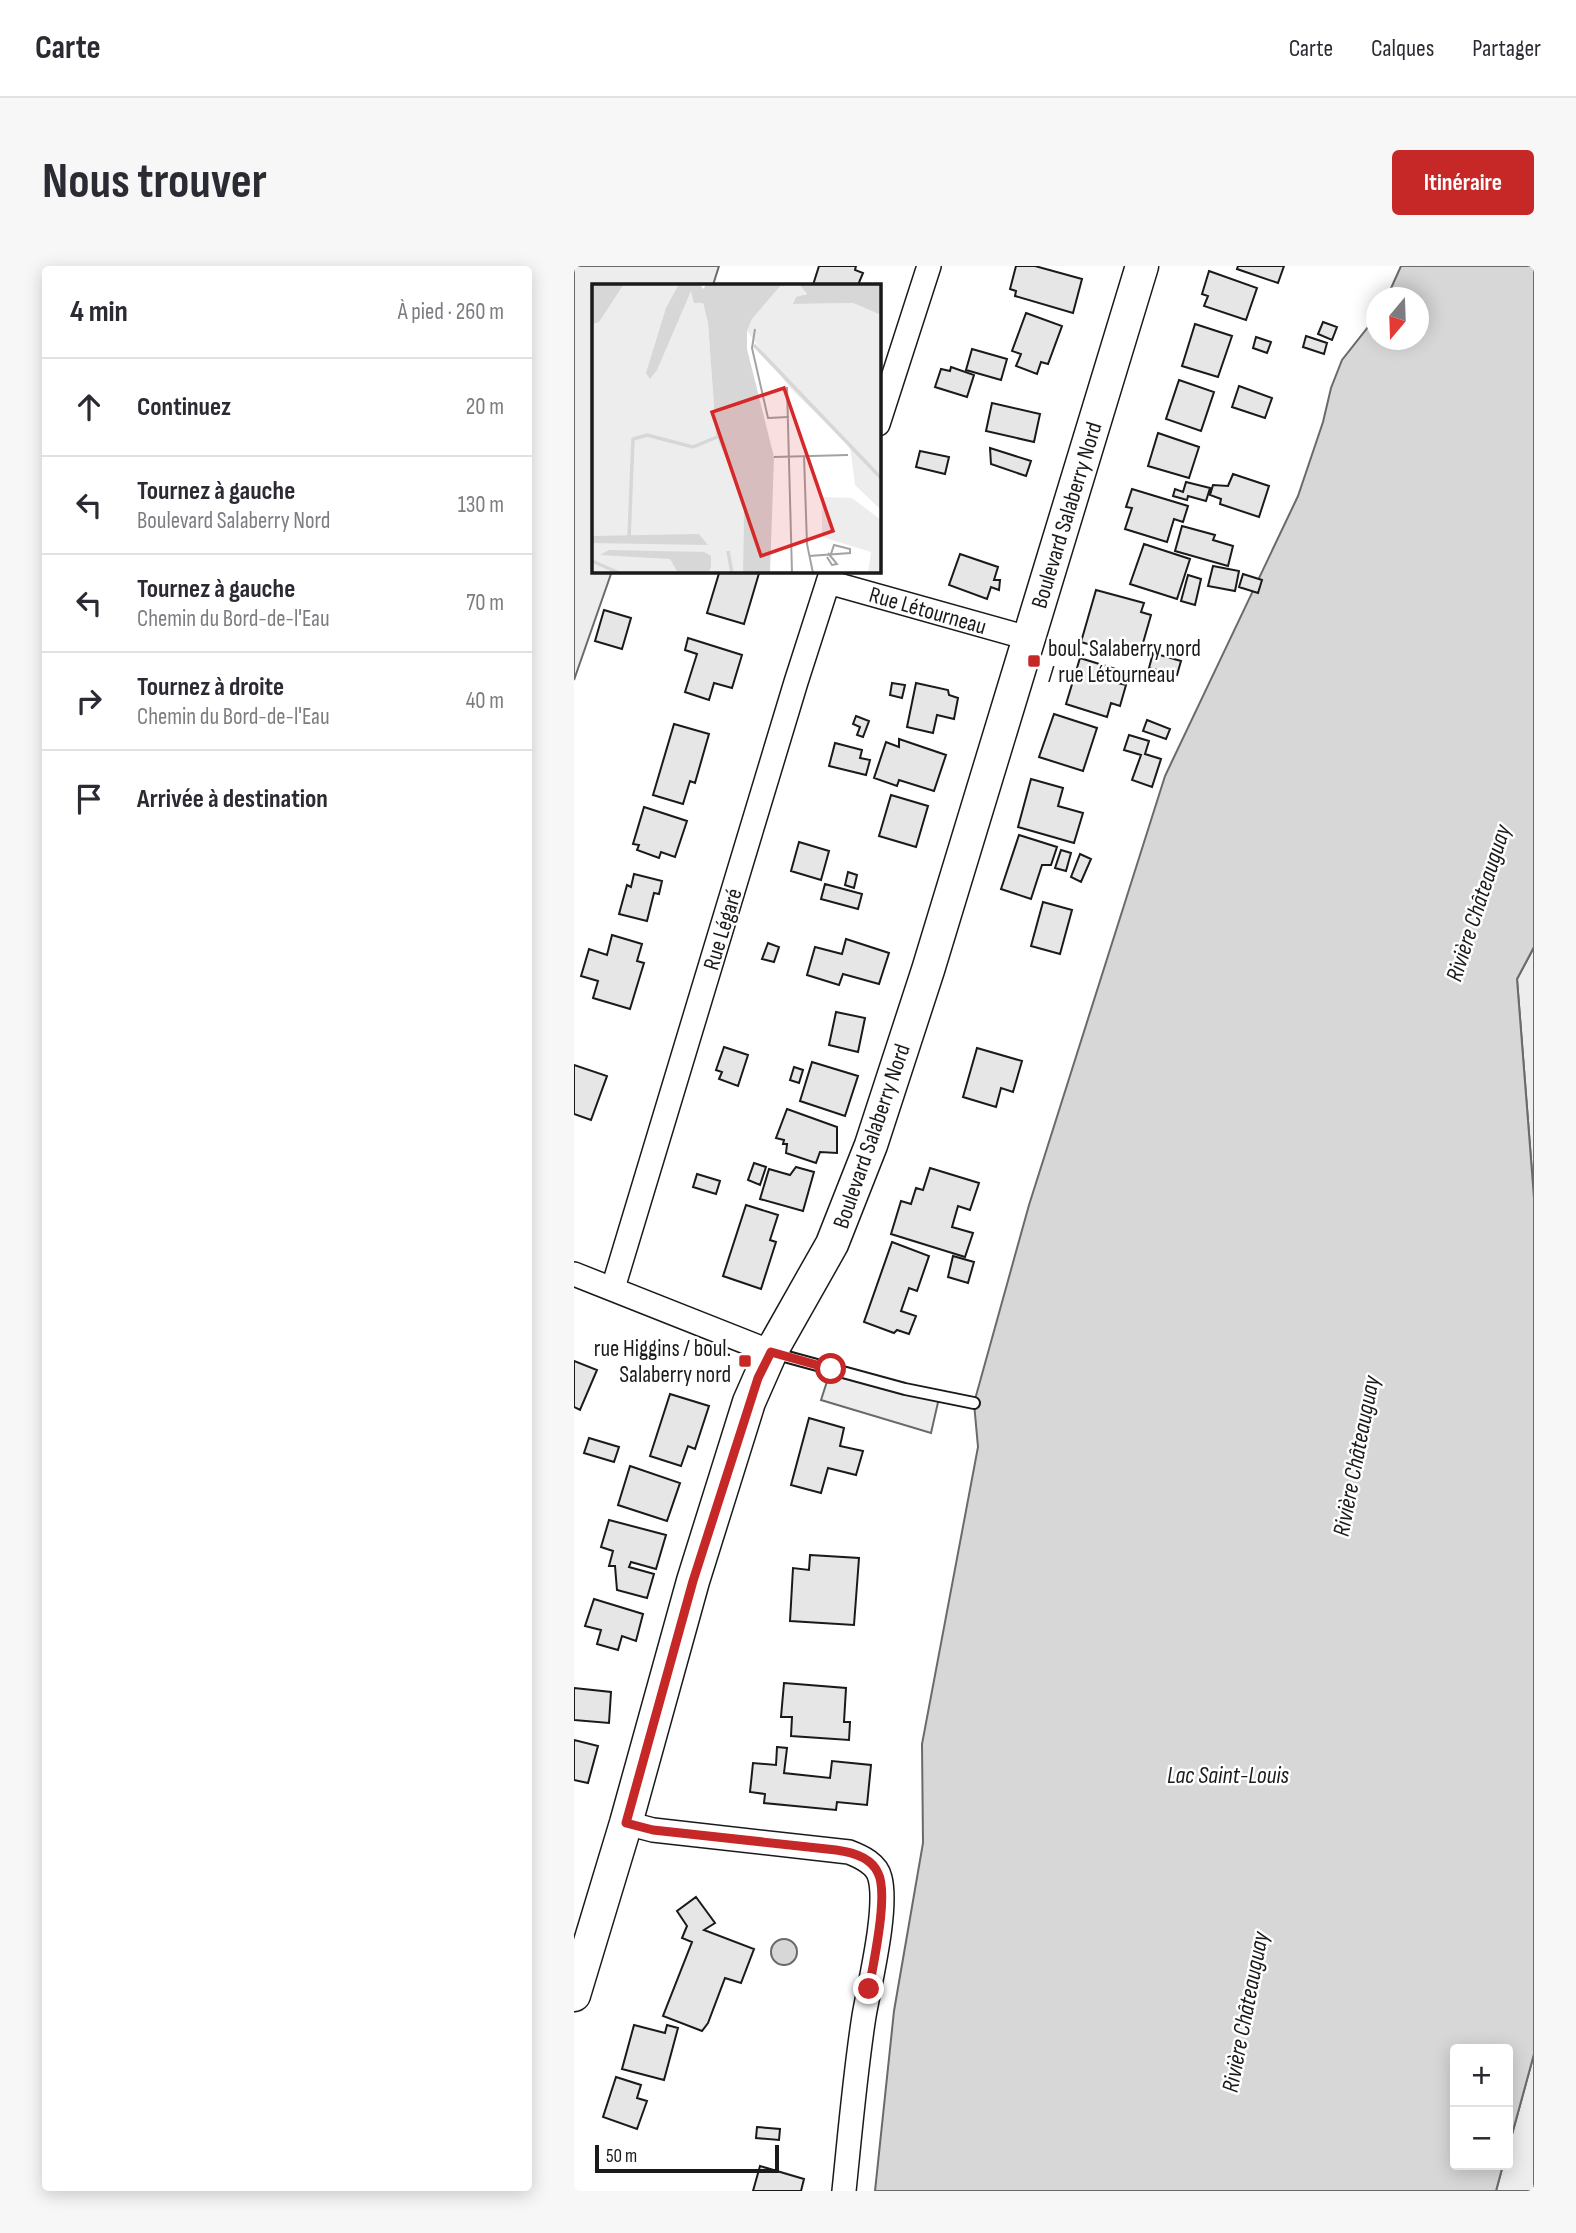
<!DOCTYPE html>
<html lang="fr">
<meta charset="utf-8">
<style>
body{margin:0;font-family:"Sofia Sans Condensed",sans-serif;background:#f7f7f7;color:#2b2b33}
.controls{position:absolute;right:21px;bottom:21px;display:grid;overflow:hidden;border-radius:7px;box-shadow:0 4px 18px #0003}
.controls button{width:63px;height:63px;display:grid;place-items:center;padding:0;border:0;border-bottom:2px solid #e1e1e2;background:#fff;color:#2b2b33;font:35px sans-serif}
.compass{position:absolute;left:792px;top:21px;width:63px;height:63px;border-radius:50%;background:#fff;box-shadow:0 4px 18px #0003;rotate:199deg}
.scale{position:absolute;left:21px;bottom:18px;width:184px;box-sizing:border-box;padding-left:7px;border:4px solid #1a1a1a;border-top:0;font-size:19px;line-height:24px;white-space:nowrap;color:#1a1a1a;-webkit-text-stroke:5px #fff;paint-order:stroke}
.stop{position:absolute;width:21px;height:21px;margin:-16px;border:5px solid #c62828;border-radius:50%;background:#fff}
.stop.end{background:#c62828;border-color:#fff;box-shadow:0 2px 7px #0008}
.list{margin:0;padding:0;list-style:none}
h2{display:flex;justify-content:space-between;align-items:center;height:91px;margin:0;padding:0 28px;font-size:30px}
h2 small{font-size:23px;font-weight:400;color:#7c7c81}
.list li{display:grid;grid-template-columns:46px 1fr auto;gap:21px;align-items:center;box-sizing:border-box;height:98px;padding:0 28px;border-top:2px solid #e1e1e2}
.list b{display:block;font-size:26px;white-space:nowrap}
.list p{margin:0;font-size:23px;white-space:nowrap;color:#7c7c81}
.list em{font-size:23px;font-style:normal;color:#7c7c81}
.icon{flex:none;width:38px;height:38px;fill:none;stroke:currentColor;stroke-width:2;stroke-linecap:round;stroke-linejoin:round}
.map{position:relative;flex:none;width:960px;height:1925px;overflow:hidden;border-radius:7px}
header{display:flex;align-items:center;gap:42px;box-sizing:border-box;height:98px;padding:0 35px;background:#fff;border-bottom:2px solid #e1e1e2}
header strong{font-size:33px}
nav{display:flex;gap:38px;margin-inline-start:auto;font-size:24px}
.intro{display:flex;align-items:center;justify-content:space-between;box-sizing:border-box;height:168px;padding:0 42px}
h1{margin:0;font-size:49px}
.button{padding:18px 32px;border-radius:7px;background:#c62828;color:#fff;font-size:24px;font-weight:700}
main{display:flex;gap:42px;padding:0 42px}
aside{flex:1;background:#fff;border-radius:7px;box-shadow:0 4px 18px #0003}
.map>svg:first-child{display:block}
</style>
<header>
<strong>Carte</strong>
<nav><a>Carte</a><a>Calques</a><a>Partager</a></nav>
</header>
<div class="intro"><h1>Nous trouver</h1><a class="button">Itinéraire</a></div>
<main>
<aside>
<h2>4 min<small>À pied · 260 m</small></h2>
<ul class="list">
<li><svg class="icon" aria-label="ahead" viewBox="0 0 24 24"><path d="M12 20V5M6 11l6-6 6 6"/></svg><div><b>Continuez</b></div><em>20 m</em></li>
<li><svg class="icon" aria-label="left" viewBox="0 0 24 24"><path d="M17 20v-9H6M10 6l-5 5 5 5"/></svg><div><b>Tournez à gauche</b><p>Boulevard Salaberry Nord</p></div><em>130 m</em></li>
<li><svg class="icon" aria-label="left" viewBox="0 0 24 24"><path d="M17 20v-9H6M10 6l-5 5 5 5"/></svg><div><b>Tournez à gauche</b><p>Chemin du Bord-de-l'Eau</p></div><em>70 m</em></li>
<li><svg class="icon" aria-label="right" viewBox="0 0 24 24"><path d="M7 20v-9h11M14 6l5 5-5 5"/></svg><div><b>Tournez à droite</b><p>Chemin du Bord-de-l'Eau</p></div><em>40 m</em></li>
<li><svg class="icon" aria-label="arrive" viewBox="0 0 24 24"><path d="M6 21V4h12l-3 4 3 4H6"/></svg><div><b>Arrivée à destination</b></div></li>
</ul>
</aside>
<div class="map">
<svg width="960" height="1925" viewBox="0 0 960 1925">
<rect width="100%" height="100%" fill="#fff"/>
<path fill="#ededed" stroke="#6a6a6a" stroke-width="2" d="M0 0H145L139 19H19V304L38 305 0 414Z
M960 681V932L943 713Z
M257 1103 365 1132 357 1167 247 1134Z
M960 1788V1925H922L929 1899H934V1883Z"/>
<path fill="#d7d7d7" stroke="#6a6a6a" stroke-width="2" d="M827 0H960V681L943 713 960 932V1788L934 1883V1783H881V1899H929L922 1925H301L320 1745 349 1577 348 1478 404 1181 400 1137 455 939 591 510 724 230 749 156 757 122 768 94 802 51V74H844V32L813 31Z
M197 1686a13 13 0 1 1 26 0a13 13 0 1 1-26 0Z"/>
<path fill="#e6e6e6" stroke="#1a1a1a" stroke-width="2" d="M245 0H282L281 4 289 7 284 19H239Z
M442 0H461L508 13 499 47 441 30 442 25 436 23Z
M664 0H710L704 17 663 3Z
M635 5 683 22 672 54 630 40 634 30 628 28Z
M452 47 488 60 474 98 467 96 463 108 442 100 447 88 438 85Z
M749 56 763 61 758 74 744 68Z
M621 58 658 70 644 111 608 100Z
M732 70 753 77 750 88 729 81Z
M682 71 697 76 693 87 679 82Z
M398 83 433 93 427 114 392 104Z
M377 101 400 109 393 131 361 121 367 103 376 105Z
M605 114 640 126 627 165 592 153Z
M665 120 698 132 691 152 658 141Z
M418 137 466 148 460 176 412 165Z
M584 167 625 181 615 212 574 200Z
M416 182 457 195 452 210 417 198Z
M346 185 375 191 371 208 342 201Z
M659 208 695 220 685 251 646 238 647 233 636 229 639 219 654 220Z
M612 216 636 222 632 235 614 230 613 234 599 230 601 223 609 226Z
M558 223 614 240 609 256 600 253 593 276 551 263 558 242 552 241Z
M608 260 641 269 639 274 659 280 654 300 601 285Z
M570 278 616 293 603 333 556 318Z
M386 288 424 301 420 314H426L425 324 417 321 413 333 375 319Z
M639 300 665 305 661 325 634 320Z
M146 304H186L170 358 133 347Z
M669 308 688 314 684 327 665 321Z
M614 309 627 313 621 339 607 335Z
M522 324 570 337 567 346 577 349 567 384 554 380 551 389 507 376Z
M30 344 57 352 48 383 21 375Z
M114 372 168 389 158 422 140 417 135 434 111 426 123 388 111 384Z
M579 387 607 395 603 409 575 402Z
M506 392 548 405 544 417 552 419 546 440 537 437 533 451 492 438Z
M318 417 331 419 328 432 316 429Z
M342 417 374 424 375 429 384 432 380 453 363 449 359 467 333 461Z
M480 448 523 462 509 505 465 491Z
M282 450 295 455 289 471 283 469 286 461 279 458Z
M573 454 596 463 592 473 569 465Z
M100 458 135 468 121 517 116 515 109 538 79 529Z
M555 469 575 475 571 488 587 493 578 521 558 514 567 489 550 484Z
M325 473 372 489 360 525 325 514 323 520 300 512 312 476 325 481Z
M261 477 288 484 286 492 296 494 292 509 255 500Z
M457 513 489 522 484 540 509 547 500 577 444 561Z
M317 529 354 540 342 581 305 570Z
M70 541 113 555 101 591 87 586 85 592 63 584 65 579 59 578Z
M445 569 483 581 477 599H468L457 633 427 623Z
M225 576 255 585 247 614 217 605Z
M487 584 497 587 492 605 481 602Z
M506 588 517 593 507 616 497 611Z
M274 606 283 609 280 622 271 619Z
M60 608 88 615 85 628 80 627 73 655 45 648 53 619 57 621Z
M251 618 288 628 284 643 247 633Z
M469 636 498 644 486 688 457 680Z
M38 669 68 678 63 695 70 697 56 743 19 732 24 715 7 710 15 683 33 689Z
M272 673 315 687 305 718 269 708 265 719 233 709 241 681 268 688Z
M194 677 205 681 200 696 188 693Z
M262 746 291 752 284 786 255 779Z
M150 781 174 789 164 820 145 813 148 806 142 804Z
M403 782 448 795 439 826 427 822 422 841 389 831Z
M238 796 284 810 271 850 226 835Z
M0 799 33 810 17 854 0 848Z
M220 801 229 804 225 817 216 814Z
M213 843 263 861V887L246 886 242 897 212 887 213 878H209L210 874 202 872Z
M180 897 192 901 186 919 174 914Z
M222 901 240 906 229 945 186 933 195 903 216 909Z
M356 902 405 917 396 944 384 940 378 961 399 967 391 991 317 968 327 935 337 938 342 922 349 924Z
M123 908 146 915 142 928 119 921Z
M172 939 204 949 196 974 202 976 187 1023 149 1010Z
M318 976 355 990 343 1025 335 1022 327 1045 342 1050 335 1068 323 1064 320 1067 290 1056Z
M379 990 400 996 394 1017 374 1011Z
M0 1095 23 1104 6 1144 0 1141Z
M96 1128 135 1140 121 1183 114 1180 107 1200 76 1190Z
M235 1152 270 1162 266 1180 289 1185 282 1209 254 1202 247 1227 217 1219Z
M15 1172 45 1181 40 1196 10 1187Z
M56 1200 106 1217 93 1255 44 1239Z
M35 1254 92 1269 82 1303 57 1296 55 1301 80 1308 73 1332 43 1324 41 1300H35L39 1285 27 1281Z
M236 1289 285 1292 280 1359 216 1355 219 1302 235 1304Z
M20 1333 69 1348 62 1375 48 1370 44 1384 23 1378 27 1364 11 1360Z
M210 1417 272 1422 270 1456H276L275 1474 217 1470 218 1451H207Z
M0 1422 37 1426 35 1457 0 1454Z
M0 1474 24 1480 14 1517 0 1514Z
M203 1481 213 1482 210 1507 256 1512 258 1495 297 1499 293 1539 263 1536 262 1544 190 1537 191 1528 176 1526 179 1497 202 1499Z
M122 1631 141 1657 130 1664 180 1683 167 1717 151 1712 134 1757 128 1765 89 1750 118 1676 108 1672 113 1660 103 1645Z
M60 1759 91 1767 93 1759 104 1762 90 1814 48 1803Z
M42 1811 67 1819 63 1832 73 1835 63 1863 29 1851Z
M183 1861 206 1863 205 1874 182 1872Z
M186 1900 230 1913 227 1925H179Z"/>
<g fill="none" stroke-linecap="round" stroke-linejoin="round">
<defs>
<path id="lane" d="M199 1087 331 1123 400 1137"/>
<path id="street" d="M304 158 355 0
M254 316 454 372
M0 1008 197 1086
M39 1022 222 416 258 304
M52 1557 79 1564 275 1586C288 1591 303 1598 306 1612 314 1643 296 1716 290 1750 281 1808 276 1867 270 1925"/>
<path id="secondary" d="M0 1729 52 1557 119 1315 175 1136 197 1086 258 978 297 879 354 704 568 0"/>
</defs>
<use href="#lane" stroke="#1a1a1a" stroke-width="14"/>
<use href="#street" stroke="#1a1a1a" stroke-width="26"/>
<use href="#secondary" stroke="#1a1a1a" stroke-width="35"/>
<use href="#lane" stroke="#fff" stroke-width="10"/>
<use href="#street" stroke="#fff" stroke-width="23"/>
<use href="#secondary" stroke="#fff" stroke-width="32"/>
</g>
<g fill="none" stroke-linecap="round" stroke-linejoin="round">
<path stroke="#c62828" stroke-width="9" d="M257 1103 197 1086 184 1112 119 1315 52 1557 79 1564 262 1584C278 1586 297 1591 304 1607 315 1628 299 1698 295 1723"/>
</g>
<g fill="#c62828" stroke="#fff" stroke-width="2.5">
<rect x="453" y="388" width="14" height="14" rx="3.5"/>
<rect x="164" y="1088" width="14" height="14" rx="3.5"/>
</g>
<g text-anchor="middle" stroke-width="5" stroke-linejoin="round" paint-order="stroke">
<g font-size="23" fill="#1a1a1a" stroke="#fff">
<text transform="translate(492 249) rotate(-73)" y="8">Boulevard Salaberry Nord</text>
<text transform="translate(354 344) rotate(16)" y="8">Rue Létourneau</text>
<text transform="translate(148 663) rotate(-73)" y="8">Rue Légaré</text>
<text transform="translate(297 870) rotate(-71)" y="8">Boulevard Salaberry Nord</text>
</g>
<g font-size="23" fill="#1a1a1a" stroke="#fff" text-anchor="start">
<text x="474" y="390">boul. Salaberry nord<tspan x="474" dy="26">/ rue Létourneau</tspan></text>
<text x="157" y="1090" text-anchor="end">rue Higgins / boul.<tspan x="157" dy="26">Salaberry nord</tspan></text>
</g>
<g font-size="24" font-style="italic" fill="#1a1a1a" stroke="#fff">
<text transform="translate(904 637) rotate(-72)" y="8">Rivière Châteauguay</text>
<text transform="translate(782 1190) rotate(-79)" y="8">Rivière Châteauguay</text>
<text x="654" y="1517">Lac Saint-Louis</text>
<text transform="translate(671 1746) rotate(-79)" y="8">Rivière Châteauguay</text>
</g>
</g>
<g transform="translate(18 18)">
<rect width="289" height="289" fill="#fff"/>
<path d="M32 0H106L116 39 124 151 152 218 151 289H0V40L7 37ZM190 0H207L215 8 202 20 261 19 289 31V226L263 201 258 162 198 104 155 47 160 35ZM230 213 260 214 289 236V289H276L279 268 230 253Z" fill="#ededed"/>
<path d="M0 0H32L7 38 0 40ZM87 0H108L111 5 115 0H190L160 35 155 47V65L182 173 178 289H151L152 218 124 151 116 39 111 19H102L99 7 65 86 58 95 54 89 74 24ZM207 0H289V31L261 19 201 20 204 13 215 10ZM107 250 116 261 0 259V252ZM17 266 112 268 119 272V283L116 289H86L78 275 8 271Z" fill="#d7d7d7"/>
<path fill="none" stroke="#d7d7d7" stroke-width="3.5" d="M162 61 289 194M37 254 41 155 55 151 101 163 125 153M136 267 140 289M0 277 27 289"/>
<path fill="none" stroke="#a3a3a3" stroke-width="2" d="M163 45 160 64 176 134 197 133M195 103 200 289M212 172 215 260 221 289M182 173 256 171M217 272 258 269V265L242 261 239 270M235 273 240 281 245 280 236 269"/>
<path fill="#d62828" fill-opacity="0.15" stroke="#d62828" stroke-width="3.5" d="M192 104 241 247 169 272 120 128Z"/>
<rect width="289" height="289" fill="none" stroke="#1a1a1a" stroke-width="3.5"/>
</g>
</svg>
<div class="controls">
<button>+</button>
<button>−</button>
</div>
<svg class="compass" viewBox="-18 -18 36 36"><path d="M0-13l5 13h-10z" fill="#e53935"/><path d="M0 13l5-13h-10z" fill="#7c7c81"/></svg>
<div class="scale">50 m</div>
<div class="stop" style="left:257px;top:1103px"></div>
<div class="stop end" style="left:295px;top:1723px"></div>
</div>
</main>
